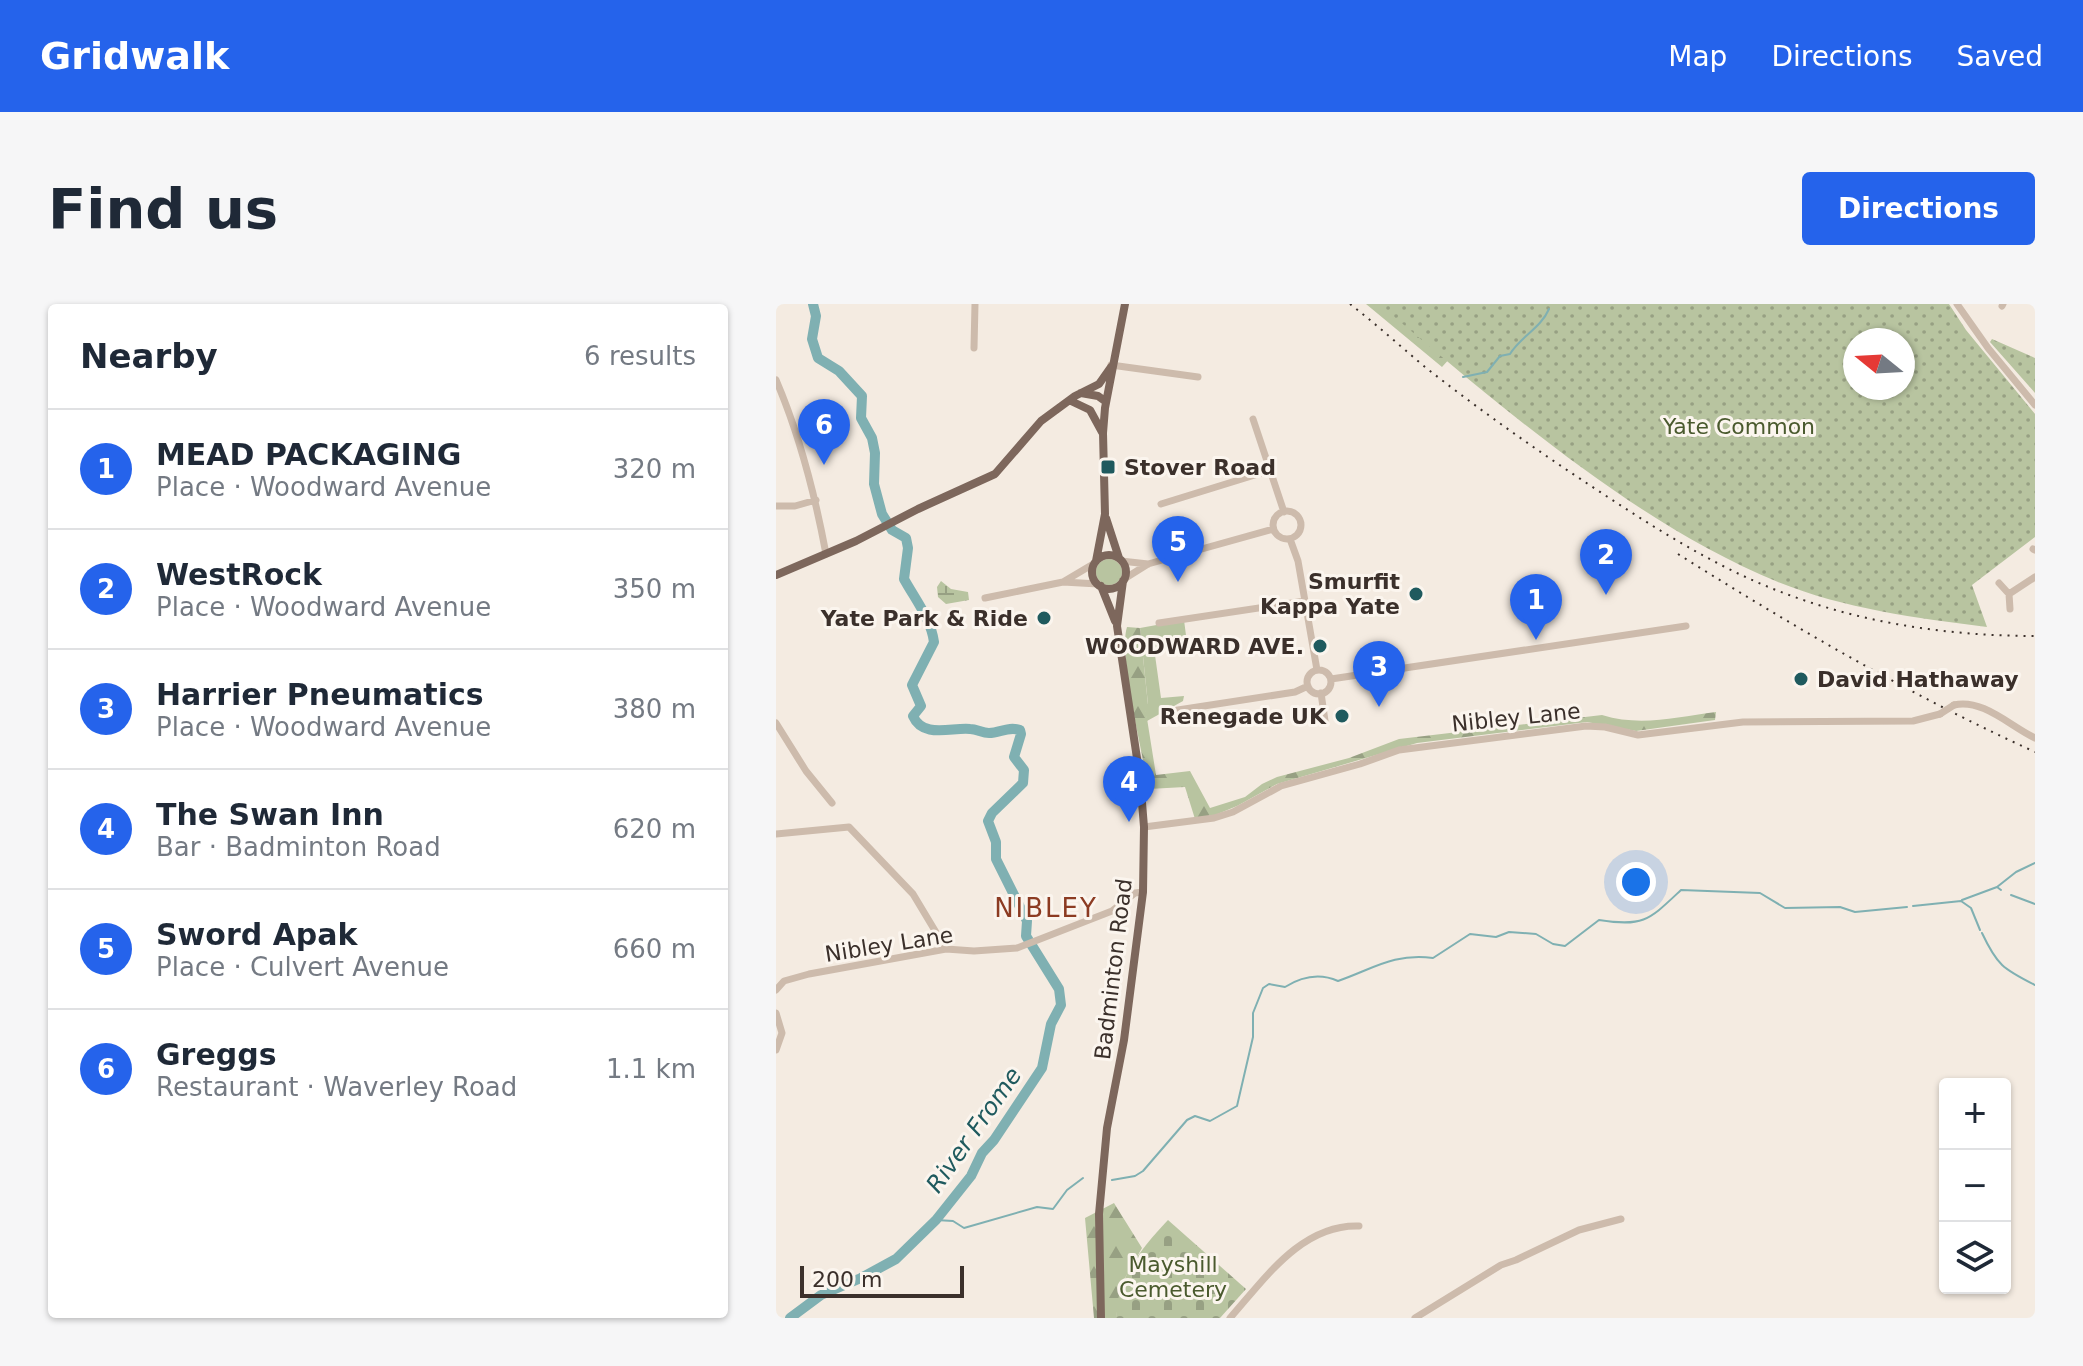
<!DOCTYPE html>
<meta charset="utf-8">
<style>
body{margin:0;font-family:"DejaVu Sans",sans-serif;background:#f6f6f7;color:#1f2937}
.controls{position:absolute;right:24px;bottom:24px;display:grid;overflow:hidden;border-radius:8px;box-shadow:0 2px 6px #0004}
.controls button{width:72px;height:72px;display:grid;place-items:center;padding:0;border:0;border-bottom:2px solid #e0e1e3;background:#fff;color:#1f2937;font:40px sans-serif}
.compass{position:absolute;left:1067px;top:24px;width:72px;height:72px;border-radius:50%;background:#fff;box-shadow:0 2px 6px #0004;rotate:288deg}
.scale{position:absolute;left:24px;bottom:20px;width:164px;box-sizing:border-box;padding-left:8px;border:4px solid #3b302b;border-top:0;font-size:22px;line-height:28px;white-space:nowrap;color:#3b302b;-webkit-text-stroke:6px #fbf5ee;paint-order:stroke}
.you{position:absolute;left:860px;top:578px;width:28px;height:28px;margin:-20px;border:6px solid #fff;border-radius:50%;background:#1a73e8;box-shadow:0 0 0 12px #1a73e833}
.badge{display:grid;place-items:center;width:52px;height:52px;border-radius:50%;background:#2563eb;color:#fff;font-size:26px;font-weight:700}
.pin{position:absolute;translate:-50% -66px;filter:drop-shadow(0 2px 4px #0008)}
.pin::after{content:'';position:absolute;top:42px;width:28px;height:24px;background:inherit;clip-path:polygon(0 0,100% 0,50% 100%)}
.list{margin:0;padding:0;list-style:none}
h2{display:flex;justify-content:space-between;align-items:center;height:104px;margin:0;padding:0 32px;font-size:34px}
h2 small{font-size:26px;font-weight:400;color:#747a83}
.list li{display:grid;grid-template-columns:52px 1fr auto;gap:24px;align-items:center;box-sizing:border-box;height:120px;padding:0 32px;border-top:2px solid #e0e1e3}
.list b{display:block;font-size:30px;white-space:nowrap}
.list p{margin:0;font-size:26px;white-space:nowrap;color:#747a83}
.list em{font-size:26px;font-style:normal;color:#747a83}
.icon{flex:none;width:44px;height:44px;fill:none;stroke:currentColor;stroke-width:2;stroke-linecap:round;stroke-linejoin:round}
.map{position:relative;flex:none;width:1259px;height:1014px;overflow:hidden;border-radius:8px}
header{display:flex;align-items:center;gap:48px;box-sizing:border-box;height:112px;padding:0 40px;background:#2563eb;color:#fff}
header strong{font-size:38px}
nav{display:flex;gap:44px;margin-inline-start:auto;font-size:28px}
.intro{display:flex;align-items:center;justify-content:space-between;box-sizing:border-box;height:192px;padding:0 48px}
h1{margin:0;font-size:56px}
.button{padding:20px 36px;border-radius:8px;background:#2563eb;color:#fff;font-size:28px;font-weight:700}
main{display:flex;gap:48px;padding:0 48px}
aside{flex:1;background:#fff;border-radius:8px;box-shadow:0 2px 6px #0004}
.map>svg:first-child{display:block}
</style>
<header>
<strong>Gridwalk</strong>
<nav><a>Map</a><a>Directions</a><a>Saved</a></nav>
</header>
<div class="intro"><h1>Find us</h1><a class="button">Directions</a></div>
<main>
<aside>
<h2>Nearby<small>6 results</small></h2>
<ul class="list">
<li><span class="badge">1</span><div><b>MEAD PACKAGING</b><p>Place · Woodward Avenue</p></div><em>320 m</em></li>
<li><span class="badge">2</span><div><b>WestRock</b><p>Place · Woodward Avenue</p></div><em>350 m</em></li>
<li><span class="badge">3</span><div><b>Harrier Pneumatics</b><p>Place · Woodward Avenue</p></div><em>380 m</em></li>
<li><span class="badge">4</span><div><b>The Swan Inn</b><p>Bar · Badminton Road</p></div><em>620 m</em></li>
<li><span class="badge">5</span><div><b>Sword Apak</b><p>Place · Culvert Avenue</p></div><em>660 m</em></li>
<li><span class="badge">6</span><div><b>Greggs</b><p>Restaurant · Waverley Road</p></div><em>1.1 km</em></li>
</ul>
</aside>
<div class="map">
<svg width="1259" height="1014" viewBox="0 0 1259 1014">
<defs>
<pattern id="forest-firs" width="22" height="20" patternUnits="userSpaceOnUse" patternTransform="scale(2)"><rect width="22" height="20" fill="#b8c4a0"/><path d="M5 1l3.5 6h-7zM16 11l3.5 6h-7z" fill="#97a083"/></pattern>
<pattern id="wetland-marsh" width="20" height="14" patternUnits="userSpaceOnUse" patternTransform="scale(2)"><rect width="20" height="14" fill="#b8c4a0"/><path d="M1 5h8M5 5V1M11 12h8M15 12V8" fill="none" stroke="#97a083"/></pattern>
<pattern id="cemetery-stones" width="16" height="16" patternUnits="userSpaceOnUse" patternTransform="scale(2)"><rect width="16" height="16" fill="#b8c4a0"/><path d="M2 7V4a2 2 0 0 1 4 0v3zM10 15v-3a2 2 0 0 1 4 0v3z" fill="#97a083"/></pattern>
<pattern id="park-dots" width="8" height="8" patternUnits="userSpaceOnUse" patternTransform="scale(2)"><rect width="8" height="8" fill="#b8c4a0"/><path d="M2 2h.1M6 6h.1" fill="none" stroke="#97a083" stroke-width="1.8" stroke-linecap="round"/></pattern>
</defs>
<rect width="100%" height="100%" fill="#f4ebe1"/>
<path fill="#b8c4a0" d="M320 268a13 13 0 1 1 26 0a13 13 0 1 1-26 0Z
M408 316 411 339 378 344 385 394 408 392 407 397 371 417 368 401 372 400 364 324Z"/>
<path fill="url(#forest-firs)" d="M590 0H619L675 53 666 63Z
M351 323 364 324 372 401 369 402 380 471 414 467 434 504 469 493 486 480 501 473 573 454 623 435 826 411C865 423 900 413 940 408L939 416 860 427 811 418 641 439 501 480 461 502 432 514 419 515 409 483 373 485C367 451 342 350 351 323Z
M338 899 366 944 345 981 340 1014H318L309 914Z"/>
<path fill="url(#wetland-marsh)" d="M165 277 175 285 192 288 193 296 170 300 162 293 161 283Z"/>
<path fill="url(#cemetery-stones)" d="M392 916 470 985 444 1014H340C341 973 365 945 392 916Z"/>
<path fill="url(#park-dots)" fill-rule="evenodd" d="M603 0H1173L1190 26 1259 110V233L1196 281 1211 323C1140 314 1069 305 1002 278 858 219 722 100 603 0ZM1079 36H1127V84H1079Z
M1216 35 1259 54V89L1214 38Z"/>
<g fill="none" stroke-linecap="round" stroke-linejoin="round">
<path stroke="#7fb0b2" stroke-width="2" d="M687 73 711 68 724 52 734 50C744 33 765 24 773 5
M1221 583 1240 568 1259 559
M1235 591 1259 600
M1186 596 1221 583 1225 586
M1137 602 1185 597 1195 604 1204 626
M1206 629C1221 661 1227 665 1259 681
M336 876 359 872 367 867 411 816 419 812 434 817 461 802 477 733V709L487 684 493 680 509 683C525 673 544 669 562 677 597 665 617 649 657 654L694 630 720 633 733 628 760 630 777 640 789 642 823 616C868 623 873 616 905 586L984 589 1009 604 1064 603 1079 608 1131 603
M160 916 177 917 188 924 261 903 277 905 291 886 307 874"/>
<path stroke="#7fb0b2" stroke-width="10" d="M14 1014 45 991 85 974 120 955 160 916 195 872 206 849 218 836 266 764 275 720 285 701 283 685 250 632 251 617 220 555V538L212 517 216 509 247 479 248 466 238 453 245 430 244 426C232 422 224 429 213 429 206 429 201 425 194 425 176 423 147 435 137 412L145 402 136 381 158 338C155 315 139 295 128 275L132 244 130 234 116 226 106 210 98 180 99 149 96 134 85 114 86 92 63 67 42 54 36 35 40 12 37 0"/>
<path stroke="#cdbbac" stroke-width="7" d="M1181 0 1212 44 1259 101
M1226 2 1227 0
M198 44 199 0
M335 61 422 73
M0 76C24 132 39 191 50 250
M477 115 508 208
M385 200 495 166
M0 202H19L40 196
M497 221a14 14 0 1 1 28 0a14 14 0 1 1-28 0Z
M514 235 522 257 541 366
M1257 245 1259 246
M345 257 372 260
M348 275 372 260 497 225
M287 278 319 259
M1223 279 1233 290 1234 305
M1233 290 1259 273
M209 294 287 278 322 280
M383 319 529 297
M531 378a12 12 0 1 1 24 0a12 12 0 1 1-24 0Z
M555 375 910 322
M545 389 549 417
M1178 401C1206 394 1234 422 1259 434
M402 406 519 388 532 382
M0 419 30 467 56 499
M368 523 438 514 457 508 505 482 584 460 623 446 810 422 829 423 862 431 967 418 1137 417 1164 410
M0 530 73 523 137 590 170 645
M0 686 8 677 33 670 170 645 198 647 241 644 336 607 359 589 367 588
M0 709 6 729 0 746
M454 1014C488 976 525 920 583 922
M639 1014 725 961 740 956 803 926 845 915"/>
<path stroke="#7d675c" stroke-width="8" d="M305 89 322 92 329 97
M295 97 314 106 326 128
M330 214 343 254
M316 268a17 17 0 1 1 34 0a17 17 0 1 1-34 0Z
M320 257 329 210 327 129 329 104 349 0
M0 271 80 237 142 205 219 170 265 117 299 92 323 80 335 63
M325 282 339 317
M325 1014 323 910 331 824 348 736 367 588 368 523 364 474 341 322 347 277"/>
<path stroke="#3b302b" stroke-width="2" stroke-dasharray="2 6" stroke-linecap="butt" d="M574 0C600 20 624 42 649 63 701 104 756 143 812 180 856 209 900 238 947 262 1044 312 1151 332 1259 332
M902 250C1018 323 1134 391 1259 448"/>
<path stroke="#cdbbac" stroke-width="7" d="M1164 410 1178 401"/>
</g>
<g fill="#1f5a5e" stroke="#fbf5ee" stroke-width="3">
<rect x="324" y="155" width="16" height="16" rx="4"/>
<circle cx="640" cy="290" r="8"/>
<circle cx="268" cy="314" r="8"/>
<circle cx="544" cy="342" r="8"/>
<circle cx="1025" cy="375" r="8"/>
<circle cx="566" cy="412" r="8"/>
</g>
<g text-anchor="middle" stroke-width="6" stroke-linejoin="round" paint-order="stroke">
<g font-size="22" fill="#4a5a2e" stroke="#fbf5ee">
<text x="963" y="130">Yate Common</text>
<text x="397" y="968">Mayshill<tspan x="397" dy="25">Cemetery</tspan></text>
</g>
<g font-size="22" font-weight="bold" fill="#3b302b" stroke="#fbf5ee" text-anchor="end">
<text x="348" y="171" text-anchor="start">Stover Road</text>
<text x="624" y="285">Smurfit<tspan x="624" dy="25">Kappa Yate</tspan></text>
<text x="252" y="322">Yate Park &amp; Ride</text>
<text x="528" y="350">WOODWARD AVE.</text>
<text x="1041" y="383" text-anchor="start">David Hathaway</text>
<text x="550" y="420">Renegade UK</text>
</g>
<g font-size="22" fill="#3b302b" stroke="#fbf5ee">
<text transform="translate(740 413) rotate(-6)" y="8">Nibley Lane</text>
<text transform="translate(113 640) rotate(-9)" y="8">Nibley Lane</text>
<text transform="translate(337 665) rotate(-83)" y="8">Badminton Road</text>
</g>
<g font-size="24" font-style="italic" fill="#1f5a5e" stroke="#fbf5ee">
<text transform="translate(198 826) rotate(-55)" y="8">River Frome</text>
</g>
<g font-size="26" letter-spacing="2" fill="#8c3b22" stroke="#fbf5ee">
<text x="270" y="613">NIBLEY</text>
</g>
</g>
</svg>
<div class="controls">
<button>+</button>
<button>−</button>
<button><svg class="icon" aria-label="layers" viewBox="0 0 24 24"><path d="M12 4l9 5-9 5-9-5zM3 14l9 5 9-5"/></svg></button>
</div>
<svg class="compass" viewBox="-18 -18 36 36"><path d="M0-13l5 13h-10z" fill="#e53935"/><path d="M0 13l5-13h-10z" fill="#747a83"/></svg>
<div class="scale">200 m</div>
<div class="you"></div>
<div class="pin badge" style="left:760px;top:336px">1</div>
<div class="pin badge" style="left:830px;top:291px">2</div>
<div class="pin badge" style="left:603px;top:403px">3</div>
<div class="pin badge" style="left:353px;top:518px">4</div>
<div class="pin badge" style="left:402px;top:278px">5</div>
<div class="pin badge" style="left:48px;top:161px">6</div>
</div>
</main>
